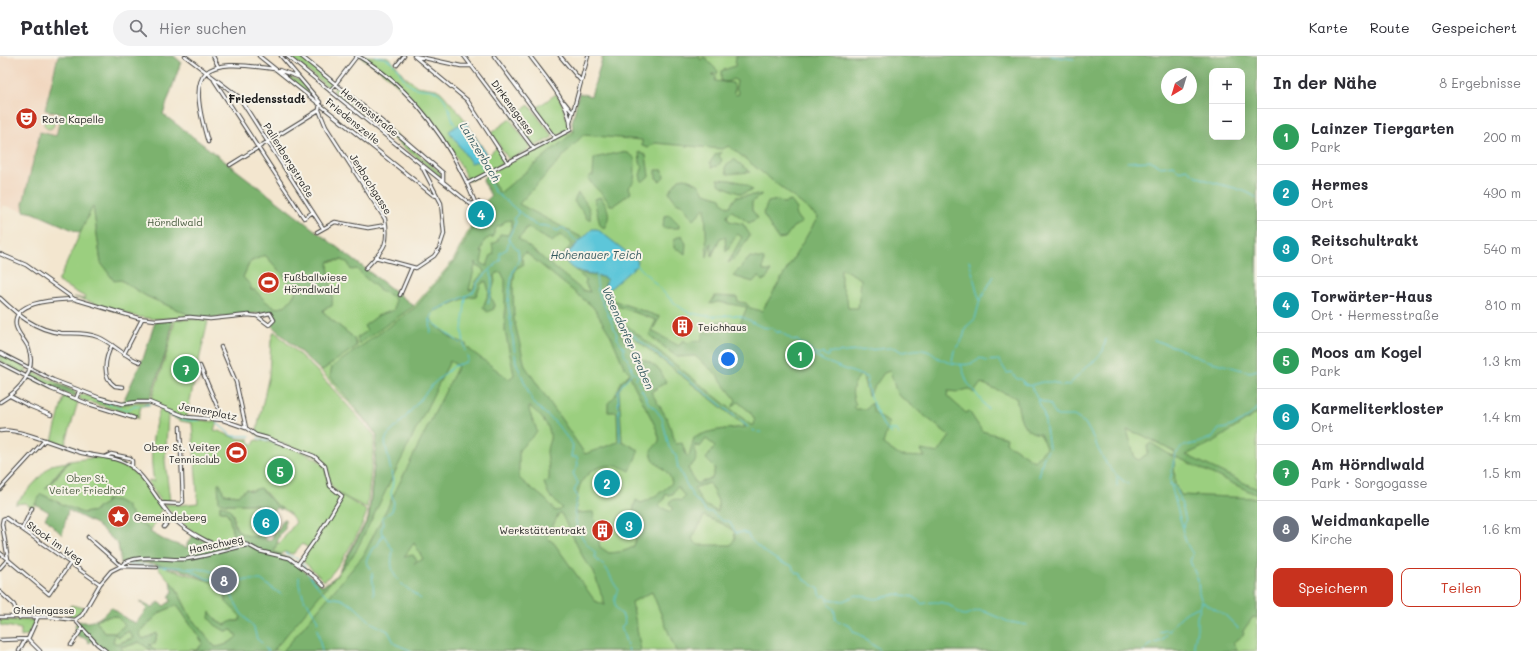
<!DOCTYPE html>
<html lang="de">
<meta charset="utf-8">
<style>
body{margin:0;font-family:Mali,sans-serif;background:#f2f2f3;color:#2b2b33}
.controls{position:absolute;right:12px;top:12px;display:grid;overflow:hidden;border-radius:8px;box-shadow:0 4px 16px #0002}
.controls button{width:36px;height:36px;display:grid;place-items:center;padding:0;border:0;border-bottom:1px solid #e1e1e2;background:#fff;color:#2b2b33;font:20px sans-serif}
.compass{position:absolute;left:1161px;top:12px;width:36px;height:36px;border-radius:50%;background:#fff;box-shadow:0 4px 16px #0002;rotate:218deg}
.you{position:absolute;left:728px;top:303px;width:14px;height:14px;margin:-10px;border:3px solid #fff;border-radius:50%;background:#1a73e8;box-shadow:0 0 0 6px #1a73e833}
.badge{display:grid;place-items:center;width:26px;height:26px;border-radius:50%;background:#c8321e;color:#fff;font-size:13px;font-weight:700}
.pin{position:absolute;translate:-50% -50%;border:2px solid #fff;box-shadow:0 1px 4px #0006}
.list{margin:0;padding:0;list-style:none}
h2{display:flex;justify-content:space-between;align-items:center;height:52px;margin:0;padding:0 16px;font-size:17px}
h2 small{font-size:13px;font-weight:400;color:#7c7c81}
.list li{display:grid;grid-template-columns:26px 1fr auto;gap:12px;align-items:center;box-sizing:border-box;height:56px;padding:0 16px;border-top:1px solid #e1e1e2}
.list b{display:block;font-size:15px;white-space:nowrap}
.list p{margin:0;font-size:13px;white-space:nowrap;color:#7c7c81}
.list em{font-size:13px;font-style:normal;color:#7c7c81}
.actions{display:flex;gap:8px;padding:12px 16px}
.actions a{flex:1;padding:9px 0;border:1px solid #c8321e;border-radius:8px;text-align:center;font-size:14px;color:#c8321e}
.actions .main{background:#c8321e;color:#fff}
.icon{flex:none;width:22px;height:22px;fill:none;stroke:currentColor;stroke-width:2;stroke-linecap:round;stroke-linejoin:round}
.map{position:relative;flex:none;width:1257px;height:595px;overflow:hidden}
header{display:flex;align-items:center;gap:24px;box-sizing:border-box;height:56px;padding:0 20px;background:#fff;border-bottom:1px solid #e1e1e2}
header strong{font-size:19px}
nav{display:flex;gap:22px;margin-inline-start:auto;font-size:14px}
.search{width:280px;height:36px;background:#f2f2f3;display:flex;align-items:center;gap:10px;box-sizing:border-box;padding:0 14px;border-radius:22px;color:#7c7c81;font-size:15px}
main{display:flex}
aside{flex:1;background:#fff}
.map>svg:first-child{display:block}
</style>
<header>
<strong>Pathlet</strong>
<div class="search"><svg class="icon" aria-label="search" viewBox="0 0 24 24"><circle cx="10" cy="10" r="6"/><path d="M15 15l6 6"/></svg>Hier suchen</div>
<nav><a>Karte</a><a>Route</a><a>Gespeichert</a></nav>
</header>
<main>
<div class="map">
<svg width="1257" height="595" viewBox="0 0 1257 595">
<rect width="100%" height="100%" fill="#f7f3e8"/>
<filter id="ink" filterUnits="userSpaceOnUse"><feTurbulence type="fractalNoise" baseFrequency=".025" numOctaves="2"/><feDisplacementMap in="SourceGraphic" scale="8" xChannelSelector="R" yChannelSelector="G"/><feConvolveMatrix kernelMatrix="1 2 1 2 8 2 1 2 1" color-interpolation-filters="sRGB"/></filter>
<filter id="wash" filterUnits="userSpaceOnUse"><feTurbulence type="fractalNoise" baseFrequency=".012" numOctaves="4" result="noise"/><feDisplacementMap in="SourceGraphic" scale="16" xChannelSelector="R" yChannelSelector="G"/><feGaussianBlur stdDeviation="0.9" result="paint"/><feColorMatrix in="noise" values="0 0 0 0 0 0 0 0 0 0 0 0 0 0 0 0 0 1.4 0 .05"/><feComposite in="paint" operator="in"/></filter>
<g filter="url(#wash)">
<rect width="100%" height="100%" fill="#f3e6cf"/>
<path fill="#f1d5bd" d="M0 0H58L45 54 61 58 55 80 40 76 23 148 24 155 2 149 1 162 3 177 0 193Z"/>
<path fill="#9bcf7f" stroke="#5c764e" d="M289 0H299L334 29 329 32Z
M359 0 388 1 395 8 404 20 417 30 436 33 441 36 462 60 488 100 497 91 505 105 504 107 469 125 468 124C461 112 456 98 447 86 424 54 394 20 359 0Z
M603 0H995L1167 42H1191L1212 81H1242L1257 37V595H229L293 552 336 520 368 462 377 379 321 315 357 289 353 281 328 261 323 255 332 242 327 206 352 203 414 250 453 205 476 160 484 150 500 137 488 118 573 74 574 76 586 63Z
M285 19 301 25 313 40 312 41Z
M336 30 440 116 442 121H441L333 35Z
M556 38 561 45 569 70 567 74 556 80 535 53Z
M529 49 553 81 534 91 512 61Z
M510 63 531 92 509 104 491 77Z
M44 68a5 5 0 1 1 10 0a5 5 0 1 1-10 0Z
M93 149 101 207 121 224 146 240 194 261 155 263 138 261 74 241 84 243 85 241 58 226Z
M265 199 284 220 296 235C293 240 291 246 287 249 271 262 250 233 243 221L250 206Z
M192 263 208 265 186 362 217 366 214 374C229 377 231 384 249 383V386L253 389 256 384C270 385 315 397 323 409 328 417 326 427 333 434L367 455C363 471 338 515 324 525L303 505 309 492 302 488 293 498 284 496 281 498 274 496 276 487H280L296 466 289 457 274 447 266 437 246 433 239 439 223 438 220 427 226 448H257L249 467H254L259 481C239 480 236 477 233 458L220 449V455H225L229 460 234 484C226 484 219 487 212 486 201 485 170 457 164 448L181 449 198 447 192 367 181 365 168 359 165 405 170 445 162 446 148 426 151 424 154 426C149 399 152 375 161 350L151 345 168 293 175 264Z
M274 275 315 313 375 380 367 452C356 446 340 441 332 430 322 418 332 411 314 399L256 378 269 319 271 284Z
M0 297 26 312 27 316 23 318 0 305Z
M30 316 36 317 75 335 77 339 73 341 31 322 29 319Z
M81 338 120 349 139 346 149 347V349L141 350 138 363 131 356 129 358 79 343Z
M64 340 78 346 65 389 52 385Z
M97 401C128 403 147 426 162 452L151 474 137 467 106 444V447L96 453V455L83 457 77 455V454L68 451 41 438 33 452 25 447 15 448 51 409 67 406 54 421 47 432 70 405Z
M155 508 212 526 223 533 226 546 241 561 239 565H232L225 569 218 566 225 575 232 574 237 580C232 586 223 591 215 591L191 562 176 532Z
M71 549 84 552 79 559 70 561Z
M177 549 203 587 197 594 156 595 149 589 155 588 157 578 143 583 139 577 161 556Z
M116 560 126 569 115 577H105L96 565 104 561Z
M0 564H35L28 579 21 581V573L0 569Z
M129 575 134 581 117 588 113 586 115 577 119 581Z
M140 586 152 595H123L120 590H128Z"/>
<path fill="#7cb26e" stroke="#4c6745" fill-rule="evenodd" d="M58 0H174L181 6 163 58 414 250 359 288 357 282 367 275 364 270 379 259 394 254 395 244C391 237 386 239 380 234 372 227 364 222 357 213L351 214 348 207 342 204 329 205C326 211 334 239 332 250L324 253 323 255 328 261 353 281 357 290 321 315 272 270 276 263 273 257 269 256 215 262 194 261 146 240 121 224 114 225 101 207 93 150 80 177 34 157 24 155 23 148 40 76 56 80 61 58 45 54ZM265 199 284 220 296 236C280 262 272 252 255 234H251V230L243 221 250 206Z
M603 0H698L701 4 704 1 718 15 717 18H712L716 21 715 25 733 27 735 33 734 37 736 39 739 38 736 31 737 25 733 23 727 26 721 25V15L735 10 736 0H1257V357L1215 385 1186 399 1257 433V439L1174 400 1175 428 1181 439 1257 442V562L1253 561 1243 575 1244 579 1233 587 1238 595H676L652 536 632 546 641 595H283L363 500 458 310 450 305 355 497 273 595H192L197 594 203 587 177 549 161 556 139 577 143 583 157 577 155 588 149 589 156 595H152L139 586 128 590H121L123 595H105L92 585 89 587 87 583 78 580 75 569 79 565C92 569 103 561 111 551L128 564 136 567 147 553 140 546 152 552 159 546 164 550 171 545 169 541 173 535 170 526 176 532 191 562 215 591C223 591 232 586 237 580L232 574 225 575 215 569 209 562 210 556 218 566 225 569 232 565H239L241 561 226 546 223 533C198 516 151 503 121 507L118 488 96 468 68 454 62 479 45 462 49 456 35 448 41 438 68 451 77 454V455L83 457 96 455V453L106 447V444H116L127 450V452L133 459 131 462 151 474 150 476 164 484 187 492V488L193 479 206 486 234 484 229 460 225 455H220V449C245 453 219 479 258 481L254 467H249L257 448H226L219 446 218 427H220L224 438 238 439 246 433 251 435 260 432 274 447 282 452 281 454 276 451 275 454H266L259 458 258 460 263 464 261 474 267 485 272 483 274 476 279 473 283 463H285V473L280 478 274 496 288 502 323 530 336 521 369 462 377 379 330 320 332 311 416 251 455 205 471 175 474 166 481 170 485 169V163L490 164 494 160 484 151 483 148 491 140 483 125 484 121 488 118 500 137 574 76 572 67 579 37 591 40ZM1212 15H1242V81H1212ZM1167 18H1191V42H1167ZM583 79 642 84V90L648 92 655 87 722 93 729 90 818 161 762 255 750 252 746 247 738 246 737 241 715 240 710 248 718 246 747 251 740 268 718 265 714 277 704 276 701 285H693L688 287 683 284 679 290 652 275 660 261 604 241 608 236 605 237 603 235 607 224C601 218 594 221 585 218 577 215 572 211 566 206L565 199 583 182 519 148ZM511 164 512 170 508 179 500 178 497 186 492 188 494 198 491 199 487 210 481 207 483 197 481 196 484 185 490 181 492 182 497 170H501L505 165ZM527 171 552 186 560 179 572 188 561 201 586 224 585 227 590 236 582 234 518 182 523 178ZM525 196 593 251 611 280 624 311 630 317 621 326 615 340 608 347V356H617L618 386 585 398 525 310 514 263 513 231 515 213 524 208 521 201ZM476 206 477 211H481L484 216 476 225 473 233 469 234ZM841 212 861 223 858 252H848L847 242 841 228ZM501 216 505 224V275L514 319 509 323 470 294 465 287 453 283 435 269 431 263 433 256 468 241 476 240 481 228 486 225 489 236 483 251 487 256 494 253V246L490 241 495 225 494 221 497 217ZM603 245 656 264 649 279 677 301 695 300 716 318 736 344 732 352 738 346 750 356 755 364 754 369H751L605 252ZM618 269 746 371C727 373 710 373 694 382L689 400 687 401 682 387 676 388 667 362 651 336 666 326 660 314 649 306 636 301 616 271ZM890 315 897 338 950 380 938 397 921 394 925 401 900 400 883 388 889 367 874 356 872 347 865 353H855L853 351 856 349C850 335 852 331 860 319L863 321 868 340 884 317ZM630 319C634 334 662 376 659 385 657 389 653 391 651 395 653 413 669 410 672 427 663 435 652 443 641 447L636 444C629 458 640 474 634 490 626 496 618 496 609 497L600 491 593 456 576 457C577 448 577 435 581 427 591 409 613 405 630 415L639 394 622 385 619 334 623 327ZM981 327 1016 342C1020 359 1020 376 1040 378L1046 392 1034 405 1013 391H1011L1006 386 1007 382 982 375 969 355 966 357 947 340 948 335 958 336 968 333 974 337ZM529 350C538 357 552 370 550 383 549 387 547 391 547 396 548 406 550 414 549 424L544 427 549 439 562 452 560 454 555 455C547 441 530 433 519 422V394L537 376C536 367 528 358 529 350ZM1127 374 1142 379 1175 396 1172 400 1151 387 1147 390 1148 397 1139 404 1135 402ZM706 383 715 390 706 403 715 412 712 422 696 428 688 412 696 405 695 389 700 391ZM709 427 718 445V456L703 448 694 432ZM678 431 685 441 681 445 675 443 670 445 669 448 673 451 671 456 660 451 659 448 664 444 666 437 668 439 673 438 674 434ZM559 457H561L586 507 593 514 605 549 595 545 554 487 547 482ZM704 460 721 467 734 475 735 482 731 489H698L692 483ZM414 487 423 503 414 508 417 504 413 499 404 501ZM116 560 125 569 115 577H105L96 565 104 561ZM129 575 133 582 118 588 113 586 115 578 119 581Z
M621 96 628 97 635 102C634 113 637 125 629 131L631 137 614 149H610C604 137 592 131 588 122L591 119 593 120 594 102Z
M639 96 646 99 649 120 642 126 640 119 643 110 640 107Z
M722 96 719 100 722 104 718 110 712 111 710 106 716 98Z
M734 103 750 116 727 118 725 111Z
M656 114H663L664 121 660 125 656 122Z
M685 122 698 128 705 137 721 142 723 147 729 151 736 141 762 138 752 146V154L758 162 749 167 732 155 727 159 729 165 743 168 750 179 736 201 728 207 742 181 737 178 726 196 725 181 720 182 712 200 711 187 707 201 705 151 693 164 683 149 676 146 669 136 679 123Z
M717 123C729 124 744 124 752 134L741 138 720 129Z
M578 137C585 145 592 153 590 164L587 163C584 155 578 152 574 145Z
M601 141C608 153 612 159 604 172L600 169 594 143Z
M778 144 783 147 791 145 797 153 795 158 802 167 793 171 785 182 778 183 763 158 768 146Z
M670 159 679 168V172H663L664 160Z
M682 179 686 188 685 198 680 194 674 192V183Z
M750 201 764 203 763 215H771L767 222 762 225 758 220 753 226 733 220Z
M173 264 167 293 149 345 137 344 122 348 144 300 155 266Z
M58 329 71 334 75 338 72 340 52 331Z
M70 405 47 432 45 433 67 406Z"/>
<path fill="#5dc6d9" stroke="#3c717a" d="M465 65 486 98 478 105 471 107 449 75Z
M592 173H597L638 205 637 209 605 237 603 235 607 224C596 214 571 222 564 201Z"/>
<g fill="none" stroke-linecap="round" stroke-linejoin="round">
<path stroke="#5dc6d9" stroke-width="1" d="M375 0C379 2 385 1 389 4 399 11 401 23 411 30 420 36 432 30 440 38 449 46 450 61 456 71
M1050 0 1074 3
M477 104 485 117
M1127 106 1151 105 1161 111 1174 109 1178 115 1187 113C1207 131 1236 127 1257 142
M486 119 494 135 535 169 547 170 558 175 561 172H564L578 187
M517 155 518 158 514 162 516 166 508 183 518 194 519 203 512 218 508 246 516 306 533 347 555 366 573 389 571 401H577L578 410 573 417 578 427 574 435 578 441C569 459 580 485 595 496 594 504 600 506 605 511 610 517 613 528 618 533 614 542 612 553 622 558L625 567 621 571 629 595
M969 205C973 216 976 237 980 244
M637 209C651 221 675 253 691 257 696 258 703 260 709 260 719 261 729 258 739 260 751 263 758 273 772 272L778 277 779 275 794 285 797 284 801 288H805L807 292 819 299 823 297 824 300H829V296L835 297 889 292H895L902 296C911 295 918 292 927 295 932 296 935 301 940 303 951 308 970 313 980 302L985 305 999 304 1007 317 1011 316 1017 323H1021L1025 328 1031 330
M596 219 598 236 616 276 617 282 624 292V298L631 309 632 315 638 320 636 323 649 348 653 350 662 362 669 391 676 400 678 412 693 441 703 451 706 456H711L723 465H729L736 477 743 476 748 478C749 486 774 503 783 507 786 508 789 508 792 510 794 516 795 516 801 518L802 522 819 533 821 541 825 539 828 543 829 549 834 553 836 564 850 570 854 576 862 580 868 586 879 593 880 595
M488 248 492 229 491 215
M608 259 672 310
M430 264 460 287
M431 277 430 264 434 255 470 238 474 235 477 227 500 204V197L507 193 509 185
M1154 284 1178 292 1201 303 1250 316 1257 314
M808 293 812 298 824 305 868 322 867 330 870 340
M465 295 462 274 466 240
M952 305 954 295 963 282 966 271 975 263 980 244 994 220
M961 309 967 326 988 353
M677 314 748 371
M1032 329 1042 326H1052L1062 330 1069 329 1087 310 1093 306 1103 295 1106 283
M1031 330 1038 344 1050 348 1055 358 1057 360H1074L1085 367 1094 383
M870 341 871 343
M95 343 127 354
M1038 344 1044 359 1049 392
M872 345 883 369 891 378
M129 353 132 351 150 348
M165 355C174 362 188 366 200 364
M217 367 232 380H250
M752 374 755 375
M888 374H896L899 378
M758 376H761
M258 382 267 384
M268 384 282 389
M620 385 618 334 631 318
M1095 385C1100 401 1114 420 1128 428
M1039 421 1043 403 1048 394
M1170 428C1176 430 1180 438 1179 445L1181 446 1186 465 1182 472C1185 484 1186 488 1193 498L1190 505 1198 524 1199 537 1202 546 1197 561V573L1194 589 1196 595
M1117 430V421
M1182 470 1170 425 1175 399 1183 390 1198 387 1213 381 1219 373C1228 374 1253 360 1257 352
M285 497 289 499
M290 500 293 501
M295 502 299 504
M301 506 306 513
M126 508 153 510
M158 510 187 512 207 523H215L221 526 230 537 241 557 254 572 257 583 262 587
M188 512 208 514 233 524H261L282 539
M371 513 366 505 372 493 377 490 383 479
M307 517 320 533
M372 517 374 539
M299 521V529L305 545
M322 535 329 541 341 543 355 551 372 567 388 575 395 588 412 595
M854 540 857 539 876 543 897 538 914 541 922 548C932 545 944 545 952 551 957 554 959 559 965 559 972 558 976 553 983 555L1009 566
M421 543C401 527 387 522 393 494L381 475 383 467 382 462 392 455 394 447 391 438 393 425 385 386 387 380 404 363 433 328 454 310 466 306 468 303 467 299
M829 543 843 545 852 541
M307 546 318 565 317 567
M1203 546 1225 559 1238 572
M1010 566 1027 569
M317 573 322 595
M1159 576 1168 574
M265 592 269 595
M1143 595 1150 589 1163 584C1173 570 1181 555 1199 551"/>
</g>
</g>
<g filter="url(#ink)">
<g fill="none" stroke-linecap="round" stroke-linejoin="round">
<defs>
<path id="minor" d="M185 0 239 41 323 172
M213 0 218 10
M259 0 433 139 437 140
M281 0 320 46 319 54 326 71 385 163C390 191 382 194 365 213
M287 0 473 150 478 152 481 149 478 146 471 148
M301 0 401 81 443 117V125
M358 0C413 32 452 88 475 146
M414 0 467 44 508 107
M415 0 461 10H471
M464 0 534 93
M494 0 555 82
M560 0 581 25
M397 9 404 0
M279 14 298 21
M214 24 304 162 313 156
M330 35 357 0
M564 46 572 56
M570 67 588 0
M208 86C186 11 201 2 274 13
M230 109 319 54
M468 127 570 74C574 52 542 17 530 0
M317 176 335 166 368 172 386 169
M0 198 26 209 74 243 138 262 156 264 190 261 210 263 248 259 257 260 269 269 274 264 270 257 257 260
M375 201 416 212 434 200 439 193 444 178 441 147 420 107
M400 239 412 211
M0 242C18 259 35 274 61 277 73 278 85 276 98 281 113 287 124 301 140 306
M112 289C105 302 101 321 115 330L123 331
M221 291 236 326 246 372
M0 297 53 324 100 342 122 348 137 346H149L187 361 223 364 246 372 256 379 267 382 314 400 325 410 330 430 342 440 317 481 298 508
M124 298 142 263
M0 307 51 333 89 348 134 362
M200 310 223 364
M10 340 29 350 51 359
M76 343 79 335
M0 346C19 335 38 315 28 291 25 284 18 278 16 270 11 244 58 244 73 243
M0 375C18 371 62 392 82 397 99 401 117 400 132 411 147 423 154 439 166 454 175 467 193 478 207 485 221 493 234 484 248 489
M105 401 111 398 130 402 132 405V412
M0 433 45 384
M161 447 180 448 183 446 180 371
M164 471 172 461
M22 473 32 452
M88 481 121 510
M0 497 49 538 71 506
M8 503 2 468 3 463 6 462 100 528
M121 510C134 496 169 505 187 503 208 500 228 493 248 489L259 495 289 502 315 521 324 530
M0 512 8 503
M0 536 14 549 19 562
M0 561H50L75 564 82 559 100 528 111 515 121 510 157 511
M75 564 97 588 106 595
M28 583 38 561
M0 584 28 583 40 595
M71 589 82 573
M19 595 25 584"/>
</defs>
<use href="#minor" stroke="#3c3a37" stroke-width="4.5"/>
<use href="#minor" stroke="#fff" stroke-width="2.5"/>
</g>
</g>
<defs>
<symbol id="theatre-disc" viewBox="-11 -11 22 22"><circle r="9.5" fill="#c8321e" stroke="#f7f3e8"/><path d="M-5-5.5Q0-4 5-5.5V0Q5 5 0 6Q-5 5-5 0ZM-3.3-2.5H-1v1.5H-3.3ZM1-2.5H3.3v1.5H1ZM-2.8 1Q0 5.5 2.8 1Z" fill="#fff"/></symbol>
<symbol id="stadium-disc" viewBox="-11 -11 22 22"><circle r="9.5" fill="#c8321e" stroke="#f7f3e8"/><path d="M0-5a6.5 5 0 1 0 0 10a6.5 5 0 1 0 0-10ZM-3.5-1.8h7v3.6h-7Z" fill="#fff"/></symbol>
<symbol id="building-disc" viewBox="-11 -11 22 22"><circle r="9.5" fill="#c8321e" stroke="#f7f3e8"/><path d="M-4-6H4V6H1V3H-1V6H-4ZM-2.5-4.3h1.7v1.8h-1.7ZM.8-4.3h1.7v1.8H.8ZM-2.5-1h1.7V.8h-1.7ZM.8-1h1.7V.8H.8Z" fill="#fff"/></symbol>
<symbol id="sight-disc" viewBox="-11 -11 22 22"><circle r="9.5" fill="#c8321e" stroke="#f7f3e8"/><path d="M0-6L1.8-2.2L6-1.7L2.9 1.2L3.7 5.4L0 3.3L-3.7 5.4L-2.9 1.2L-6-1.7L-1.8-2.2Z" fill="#fff"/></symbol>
</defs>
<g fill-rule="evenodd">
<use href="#theatre-disc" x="14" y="50" width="25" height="25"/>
<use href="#stadium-disc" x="256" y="214" width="25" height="25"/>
<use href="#building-disc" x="670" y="258" width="25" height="25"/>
<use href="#stadium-disc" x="224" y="384" width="25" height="25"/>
<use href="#sight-disc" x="106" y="448" width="25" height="25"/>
<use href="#building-disc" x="590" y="462" width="25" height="25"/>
</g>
<g text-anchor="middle" stroke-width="4" stroke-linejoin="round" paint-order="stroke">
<g font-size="10" fill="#1c1c1c" stroke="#f7f3e8">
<text transform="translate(513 51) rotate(54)" y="4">Dirkensgasse</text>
<text transform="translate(370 56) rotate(39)" y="4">Hermesstraße</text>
<text transform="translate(353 65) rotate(39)" y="4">Friedenszeile</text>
<text transform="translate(289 104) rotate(58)" y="4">Pallenbergstraße</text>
<text transform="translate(371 128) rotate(58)" y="4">Jenbachgasse</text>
<text transform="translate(208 355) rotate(11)" y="4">Jennerplatz</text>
<text transform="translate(55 486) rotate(35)" y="4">Stock im Weg</text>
<text transform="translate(216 488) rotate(-12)" y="4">Hanschweg</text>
<text x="44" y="558">Ghelengasse</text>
</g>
<g font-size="10" fill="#1c1c1c" stroke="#f7f3e8" text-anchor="start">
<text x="42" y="67">Rote Kapelle</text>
<text x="284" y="225">Fußballwiese<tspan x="284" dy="12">Hörndlwald</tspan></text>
<text x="698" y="275">Teichhaus</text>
<text x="220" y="395" text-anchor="end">Ober St. Veiter<tspan x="220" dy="12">Tennisclub</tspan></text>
<text x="134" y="465">Gemeindeberg</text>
<text x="586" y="478" text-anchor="end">Werkstättentrakt</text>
</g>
<g font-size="10" fill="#485b3f" stroke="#f7f3e8">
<text x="175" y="170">Hörndlwald</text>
<text x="87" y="426">Ober St.<tspan x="87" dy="12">Veiter Friedhof</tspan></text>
</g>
<g font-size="11" font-weight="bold" fill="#1c1c1c" stroke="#f7f3e8">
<text x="267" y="47">Friedensstadt</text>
</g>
<g font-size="11" font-style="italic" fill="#33585e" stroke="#f7f3e8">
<text transform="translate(480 96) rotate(59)" y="4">Lainzerbach</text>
<text x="596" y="203">Hohenauer Teich</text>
<text transform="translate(628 282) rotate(66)" y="4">Vösendorfer Graben</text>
</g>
</g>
</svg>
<div class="controls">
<button>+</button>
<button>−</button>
</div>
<svg class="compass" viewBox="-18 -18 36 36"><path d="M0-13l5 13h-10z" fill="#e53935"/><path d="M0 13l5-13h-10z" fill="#7c7c81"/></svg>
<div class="you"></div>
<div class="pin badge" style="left:800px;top:299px;background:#2e9e5b">1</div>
<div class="pin badge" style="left:607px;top:427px;background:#0f9aa8">2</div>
<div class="pin badge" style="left:629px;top:469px;background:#0f9aa8">3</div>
<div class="pin badge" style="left:481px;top:158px;background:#0f9aa8">4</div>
<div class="pin badge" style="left:280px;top:415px;background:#2e9e5b">5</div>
<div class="pin badge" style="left:266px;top:466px;background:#0f9aa8">6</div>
<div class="pin badge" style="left:186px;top:313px;background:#2e9e5b">7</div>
<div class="pin badge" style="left:224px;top:524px;background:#6b7280">8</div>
</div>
<aside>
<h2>In der Nähe<small>8 Ergebnisse</small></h2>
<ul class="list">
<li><span class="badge" style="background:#2e9e5b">1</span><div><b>Lainzer Tiergarten</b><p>Park</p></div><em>200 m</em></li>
<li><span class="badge" style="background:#0f9aa8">2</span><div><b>Hermes</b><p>Ort</p></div><em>490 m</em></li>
<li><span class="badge" style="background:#0f9aa8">3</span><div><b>Reitschultrakt</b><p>Ort</p></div><em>540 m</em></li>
<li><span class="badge" style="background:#0f9aa8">4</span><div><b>Torwärter-Haus</b><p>Ort · Hermesstraße</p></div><em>810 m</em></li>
<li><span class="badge" style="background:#2e9e5b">5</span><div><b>Moos am Kogel</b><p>Park</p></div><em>1.3 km</em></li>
<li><span class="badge" style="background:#0f9aa8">6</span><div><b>Karmeliterkloster</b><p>Ort</p></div><em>1.4 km</em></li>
<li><span class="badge" style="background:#2e9e5b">7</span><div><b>Am Hörndlwald</b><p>Park · Sorgogasse</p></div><em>1.5 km</em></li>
<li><span class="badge" style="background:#6b7280">8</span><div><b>Weidmankapelle</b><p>Kirche</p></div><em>1.6 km</em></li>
</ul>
<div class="actions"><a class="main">Speichern</a><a>Teilen</a></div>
</aside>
</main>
